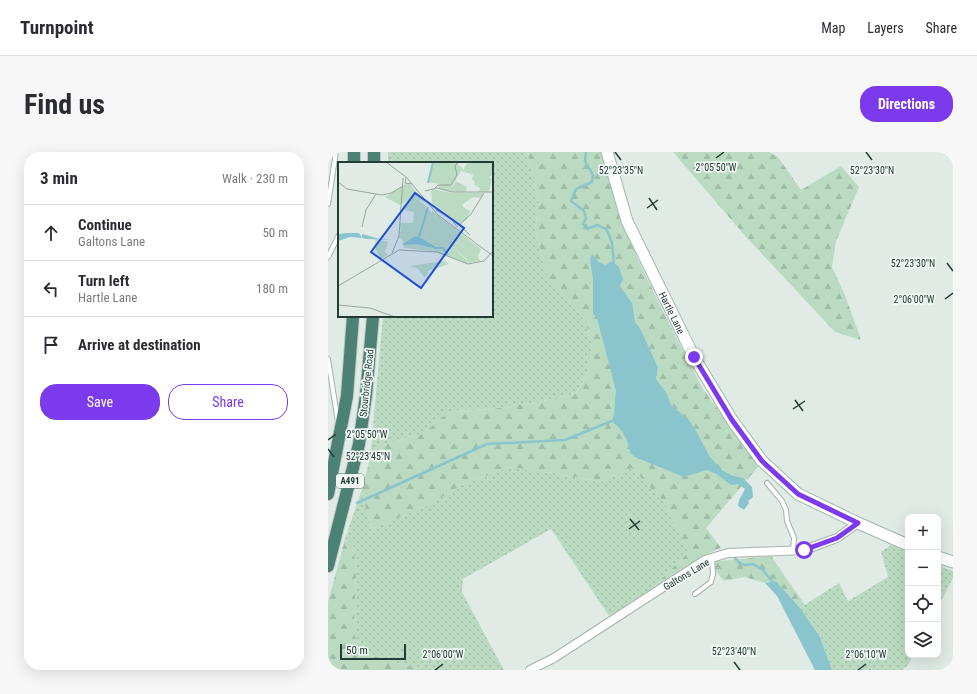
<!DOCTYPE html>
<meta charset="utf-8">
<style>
body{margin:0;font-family:"Roboto Condensed",sans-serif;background:#f7f7f7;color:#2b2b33}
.controls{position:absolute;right:12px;bottom:12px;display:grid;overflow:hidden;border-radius:8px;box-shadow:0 4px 16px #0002}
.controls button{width:36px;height:36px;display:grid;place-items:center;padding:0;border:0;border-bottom:1px solid #e1e1e2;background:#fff;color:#2b2b33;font:20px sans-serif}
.scale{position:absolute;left:12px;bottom:10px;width:66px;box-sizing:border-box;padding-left:4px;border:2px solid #223b33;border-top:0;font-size:11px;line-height:14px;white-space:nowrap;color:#223b33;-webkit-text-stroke:3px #f1f7f4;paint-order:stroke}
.stop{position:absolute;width:12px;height:12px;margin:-9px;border:3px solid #7c3aed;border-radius:50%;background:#fff}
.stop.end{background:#7c3aed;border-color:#fff;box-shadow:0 1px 4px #0008}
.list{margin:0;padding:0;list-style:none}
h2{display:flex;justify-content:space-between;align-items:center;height:52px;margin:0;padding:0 16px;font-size:17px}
h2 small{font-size:13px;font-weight:400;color:#7c7c81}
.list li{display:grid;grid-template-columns:26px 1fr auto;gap:12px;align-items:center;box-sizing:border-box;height:56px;padding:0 16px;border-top:1px solid #e1e1e2}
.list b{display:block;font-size:15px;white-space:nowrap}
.list p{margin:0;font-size:13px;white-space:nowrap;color:#7c7c81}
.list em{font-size:13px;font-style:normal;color:#7c7c81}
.actions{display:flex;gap:8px;padding:12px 16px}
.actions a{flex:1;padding:9px 0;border:1px solid #7c3aed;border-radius:16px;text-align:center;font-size:14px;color:#7c3aed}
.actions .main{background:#7c3aed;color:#fff}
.icon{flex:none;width:22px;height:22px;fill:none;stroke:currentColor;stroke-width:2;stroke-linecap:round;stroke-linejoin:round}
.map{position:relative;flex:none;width:625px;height:518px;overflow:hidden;border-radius:16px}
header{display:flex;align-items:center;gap:24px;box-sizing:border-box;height:56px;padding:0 20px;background:#fff;border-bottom:1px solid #e1e1e2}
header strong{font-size:19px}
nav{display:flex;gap:22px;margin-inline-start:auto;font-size:14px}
.intro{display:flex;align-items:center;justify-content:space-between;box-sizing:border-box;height:96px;padding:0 24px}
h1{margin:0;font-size:28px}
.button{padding:10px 18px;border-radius:16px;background:#7c3aed;color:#fff;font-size:14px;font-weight:700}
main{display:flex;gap:24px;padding:0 24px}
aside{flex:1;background:#fff;border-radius:16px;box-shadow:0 4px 16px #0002}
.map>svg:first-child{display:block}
</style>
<header>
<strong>Turnpoint</strong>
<nav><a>Map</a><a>Layers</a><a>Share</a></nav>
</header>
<div class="intro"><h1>Find us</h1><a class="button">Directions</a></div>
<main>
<aside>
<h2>3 min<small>Walk · 230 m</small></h2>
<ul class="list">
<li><svg class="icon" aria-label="ahead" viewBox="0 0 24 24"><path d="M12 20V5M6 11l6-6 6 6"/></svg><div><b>Continue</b><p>Galtons Lane</p></div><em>50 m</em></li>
<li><svg class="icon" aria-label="left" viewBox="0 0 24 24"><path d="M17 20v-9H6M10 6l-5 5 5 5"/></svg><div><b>Turn left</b><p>Hartle Lane</p></div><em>180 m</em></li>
<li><svg class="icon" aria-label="arrive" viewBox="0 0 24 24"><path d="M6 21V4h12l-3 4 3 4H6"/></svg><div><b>Arrive at destination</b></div></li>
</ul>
<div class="actions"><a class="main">Save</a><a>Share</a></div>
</aside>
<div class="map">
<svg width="625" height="518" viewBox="0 0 625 518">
<defs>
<pattern id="grass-dots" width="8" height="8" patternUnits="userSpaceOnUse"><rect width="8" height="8" fill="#badbc2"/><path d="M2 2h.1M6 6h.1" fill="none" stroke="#a0bda7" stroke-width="1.8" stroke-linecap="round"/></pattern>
<pattern id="forest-firs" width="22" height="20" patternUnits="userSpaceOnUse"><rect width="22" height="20" fill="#badbc2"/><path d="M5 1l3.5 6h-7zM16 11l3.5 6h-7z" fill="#a0bda7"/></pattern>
</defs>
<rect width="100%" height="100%" fill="#e1ebe6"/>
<path fill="url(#grass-dots)" d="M60 0H199L211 48 207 78 218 121 258 170 264 195 260 222 247 242 210 250 165 257 122 259 94 282 55 293 42 307 55 164H164V11H60Z
M181 315 226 321 272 330 304 316 336 350 361 400 323 437 281 464 223 377 135 427 134 440 176 518H93L32 500 26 480 28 416 25 393 17 387 33 340 44 377 102 352 134 333Z
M563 393 580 400V503H585L580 513 574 518H504L492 485 472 456 511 431 520 449 560 425 553 400Z
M610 413 625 419V426L610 455Z"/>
<path fill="url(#forest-firs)" d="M199 0H274L285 41 310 108 346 181 375 237 431 314 378 376 393 396 374 404 323 437 361 400 336 350 304 316 272 330 226 321 181 315 134 333 102 352 44 377 33 340 42 307 54 293 94 282 122 259 165 257 210 250 247 242 260 222 264 195 258 170 218 121 207 78 211 48Z
M345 0H441L450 5 473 38 513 14 531 35 508 89 504 115 517 143 533 188 507 180 418 85Z
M17 387 25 392 28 416 26 480 32 500 93 518H0V450Z
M443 404 477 453 472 456 448 429 437 431 417 425 396 429 380 410Z"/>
<path fill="#8ac5ce" d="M264 102 272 111 278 113 283 109 291 115 295 127 292 134 304 151 307 170 313 178 330 216 328 227 339 242 343 253 361 268 368 279 382 305 394 318 402 323 415 326 424 335 425 345 420 349 421 351 416 358 410 354 411 348 417 337 410 332 403 333 388 322 379 318 356 325 307 305 302 301C300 286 295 279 284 269 288 259 286 250 288 239L269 166 265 162V127L262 107Z
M448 429 472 456 492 485 504 518H487L449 444 437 431Z"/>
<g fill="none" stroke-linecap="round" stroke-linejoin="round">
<path stroke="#8ac5ce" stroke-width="2.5" d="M258 0 257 9 265 23 264 30 248 37 243 49 256 59 258 66 255 72 259 77 270 73 279 78 284 91 286 112
M29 351 159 292 237 288 284 269
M407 406C412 413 416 414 425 412L434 417 444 429"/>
<defs>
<path id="service" d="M0 52 8 0
M0 105 11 83
M0 207 10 270
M439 331 454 349 458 358 459 369 466 386 465 398
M367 442 383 430 385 422 384 406"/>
<path id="minor" d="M202 518 226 506 377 408 400 401 476 398 509 386 530 371"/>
<g id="secondary">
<path id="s1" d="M279 0 299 69 366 205 404 268 434 309 470 342 530 371 580 393"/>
<path d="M610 405 625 410"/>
</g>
<path id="trunk" d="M26 0V11
M46 0V11
M0 342 19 244 25 164
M0 414 31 292 38 243 45 164"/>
</defs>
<use href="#service" stroke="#a4b3ad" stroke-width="6"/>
<use href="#minor" stroke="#a4b3ad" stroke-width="10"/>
<use href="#secondary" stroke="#a0b6ad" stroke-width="13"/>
<use href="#trunk" stroke="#c1c8c6" stroke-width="14"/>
<use href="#service" stroke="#fff" stroke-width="4"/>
<use href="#minor" stroke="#fff" stroke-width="8"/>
<use href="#secondary" stroke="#fff" stroke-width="11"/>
<use href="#trunk" stroke="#4b8274" stroke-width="12"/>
</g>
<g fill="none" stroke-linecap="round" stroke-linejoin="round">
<path stroke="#7c3aed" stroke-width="5" d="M366 205 404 268 434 309 470 342 530 371 509 386 476 398"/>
</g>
<path fill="none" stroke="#223b33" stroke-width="1.5" d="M287 0 293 8M538 0 544 8M388 6 396 0M321 46 329 58M319 56 330 48M619 111 625 119M617 147 625 141M467 248 475 259M465 257 477 249M0 288 8 282M0 297 6 305M302 367 311 378M301 377 312 369M406 510 412 518M107 518 115 512M530 518 538 512"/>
<g text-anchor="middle" stroke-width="3.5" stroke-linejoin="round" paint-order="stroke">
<rect fill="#f1f7f4" stroke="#60736d" stroke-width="1" x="8" y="322" width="28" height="14" rx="3"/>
<g font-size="9" font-weight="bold" fill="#223b33">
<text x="22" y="332">A491</text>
</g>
<g font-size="10" fill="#223b33" stroke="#f1f7f4">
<text dy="4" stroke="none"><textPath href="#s1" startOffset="174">Hartle Lane</textPath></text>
<text transform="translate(38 231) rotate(-84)" y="4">Stourbridge Road</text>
<text transform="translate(358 422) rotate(-31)" y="4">Galtons Lane</text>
</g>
</g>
<g transform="translate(10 10)">
<rect width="155" height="155" fill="#e1ebe6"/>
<path d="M130 0H155V13L151 15 154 17 151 30H141L142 26 136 23 137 20 134 17 135 13 124 9ZM118 19 129 25 128 30 111 29ZM93 27 114 31H145L143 36 135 35 125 42V45L132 49 129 57 122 62 94 41ZM76 35 91 46 87 45 83 62 75 73H63L62 61H75L76 50 64 47 65 43ZM94 49 143 87 140 94 142 99 129 101 130 98 115 86 87 76ZM37 77 50 80 47 90 50 93 43 97 37 86Z" fill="#badbc2"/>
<path d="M95 0H121L120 3 125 6 111 29 100 26 102 22 90 20ZM69 21H71L88 41 76 35 62 43 47 35ZM87 44 94 51 87 76 115 86 130 99 129 101 94 89 66 86 64 77 61 76 62 67 63 73H75L83 62ZM107 99 111 102 90 109 89 114 86 115 80 107 71 104Z" fill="#badbc2"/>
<path d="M8 71H21L24 76 12 75 0 79V72ZM24 72 42 77 55 78 28 77 24 76ZM77 74 81 75 98 85 95 86 78 82 64 83Z" fill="#8ac5ce"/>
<path fill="none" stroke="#8ac5ce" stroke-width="2" d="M90 21 95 0M81 75 90 45M96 86H105L110 93"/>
<path fill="none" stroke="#95a59e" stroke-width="1" d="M48 0 68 15 100 53 155 94M68 15 67 21 74 22M0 20 9 27 44 33 53 31 65 24M97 26 100 23H113L119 13 117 4 120 0M87 29 99 26 114 30H155M98 48 113 56 119 65M24 65 28 48 38 32M132 73 121 63 133 52 146 31M54 91 61 74 65 16M0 124 61 88 99 90 130 102 146 99 154 90M0 143 32 146 57 155"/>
<path fill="#1d4ed8" fill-opacity="0.15" stroke="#1d4ed8" stroke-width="2" d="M77 31 126 66 83 126 33 90Z"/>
<rect width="155" height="155" fill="none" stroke="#223b33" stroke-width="2"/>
</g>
<g font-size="10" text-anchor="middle" fill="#223b33" stroke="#f1f7f4" stroke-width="3.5" stroke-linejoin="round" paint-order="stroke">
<text x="388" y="19">2°05'50"W</text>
<text x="293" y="22">52°23'35"N</text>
<text x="544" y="22">52°23'30"N</text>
<text x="585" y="115">52°23'30"N</text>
<text x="586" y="151">2°06'00"W</text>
<text x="39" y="286">2°05'50"W</text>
<text x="40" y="308">52°23'45"N</text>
<text x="406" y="503">52°23'40"N</text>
<text x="115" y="506">2°06'00"W</text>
<text x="538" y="506">2°06'10"W</text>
</g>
</svg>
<div class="controls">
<button>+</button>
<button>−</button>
<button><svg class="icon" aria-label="locate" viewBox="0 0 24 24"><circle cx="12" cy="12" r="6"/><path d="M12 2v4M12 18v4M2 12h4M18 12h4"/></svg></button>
<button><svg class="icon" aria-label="layers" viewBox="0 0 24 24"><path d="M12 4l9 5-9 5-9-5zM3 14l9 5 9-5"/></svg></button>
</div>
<div class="scale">50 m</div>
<div class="stop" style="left:476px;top:398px"></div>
<div class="stop end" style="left:366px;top:205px"></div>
</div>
</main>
